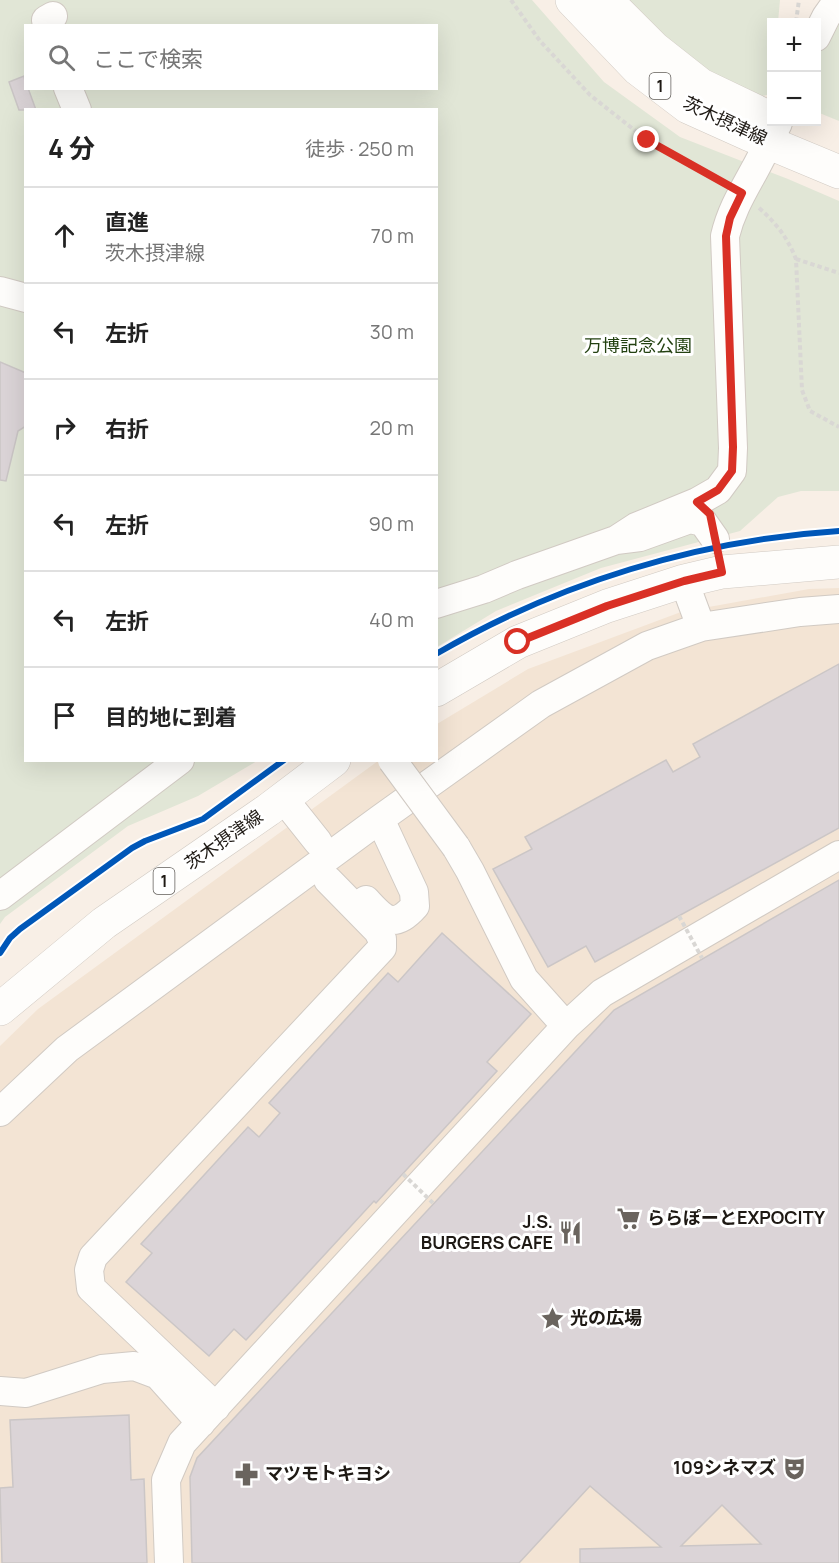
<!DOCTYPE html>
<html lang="ja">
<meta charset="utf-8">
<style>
body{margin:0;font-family:Manrope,"Noto Sans JP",sans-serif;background:#f6f6f6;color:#222}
.controls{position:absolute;right:18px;top:18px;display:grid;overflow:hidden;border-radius:0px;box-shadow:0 6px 24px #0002}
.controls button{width:54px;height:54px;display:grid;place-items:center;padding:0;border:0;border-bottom:2px solid #e0e0e0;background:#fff;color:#222;font:30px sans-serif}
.stop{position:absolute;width:18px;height:18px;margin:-14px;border:4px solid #d93025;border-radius:50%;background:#fff}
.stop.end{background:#d93025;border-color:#fff;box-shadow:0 2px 6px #0008}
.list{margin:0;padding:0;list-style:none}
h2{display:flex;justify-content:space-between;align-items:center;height:78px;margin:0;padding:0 24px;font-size:26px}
h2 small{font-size:20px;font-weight:400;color:#767676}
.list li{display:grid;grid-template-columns:39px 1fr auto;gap:18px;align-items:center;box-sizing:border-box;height:96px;padding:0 24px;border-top:2px solid #e0e0e0}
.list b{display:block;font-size:22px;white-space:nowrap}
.list p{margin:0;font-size:20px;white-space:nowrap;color:#767676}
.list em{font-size:20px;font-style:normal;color:#767676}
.icon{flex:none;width:33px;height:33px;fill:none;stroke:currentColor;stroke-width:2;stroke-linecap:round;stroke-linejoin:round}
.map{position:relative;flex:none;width:839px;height:1563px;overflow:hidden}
.search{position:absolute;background:#fff;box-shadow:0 6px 24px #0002;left:24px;top:24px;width:414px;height:66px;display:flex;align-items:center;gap:15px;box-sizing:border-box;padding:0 21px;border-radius:0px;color:#767676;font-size:22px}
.panel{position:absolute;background:#fff;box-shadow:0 6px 24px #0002;left:24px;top:108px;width:414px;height:654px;border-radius:0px}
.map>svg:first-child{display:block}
</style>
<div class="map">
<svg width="839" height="1563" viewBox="0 0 839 1563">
<rect width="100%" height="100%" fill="#f8efe6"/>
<path fill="#f3e4d4" d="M839 588V1563H0V1046L38 1009 378 761 436 760 437 724 528 669 681 612 809 589Z"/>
<path fill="#e1e6d6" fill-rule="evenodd" d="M0 0H532L604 82 680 137 788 179 839 201V491H801L778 497 740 531 601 568 496 611 437 647 436 110H26V760L257 761 198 796 128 826 5 917 0 924ZM26 26H436V88H26Z
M623 0H780L778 22H772L771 94 747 99 701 74Z
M839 1V121L817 112V52L822 13Z"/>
<path fill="#dbd4d7" stroke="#cbc6c6" stroke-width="1.5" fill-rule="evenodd" d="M24 76 26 88H28L36 110H19L9 82Z
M0 362 26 373V426L18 431 6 481 0 480Z
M839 664V828L595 962 586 946 548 967 493 869 532 849 525 837 666 760 673 772 700 757 693 744Z
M839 880V1563H580V1549L661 1547 590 1486 519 1563H192L190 1477 197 1458 614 1010ZM722 1505 761 1544 681 1546Z
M442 933 531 1014 487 1062 497 1071 376 1203 374 1201 246 1340 234 1329 209 1356 126 1282 152 1253 141 1244 248 1127 259 1137 280 1113 269 1103 388 973 398 982Z
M129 1415 131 1480 144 1479 147 1563H2L0 1488 13 1487 10 1420Z"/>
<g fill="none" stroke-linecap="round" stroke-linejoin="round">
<defs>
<path id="minor" d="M47 26 46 20 53 16
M816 37 826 17 838 0
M68 88 77 110
M0 291 26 298
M616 540 636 527 697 502 718 490 732 471 733 448 725 236C731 211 742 193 754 171 763 155 770 139 778 123
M684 581 701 627
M436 604 484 589 517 575 616 540 640 537 690 519 703 522 715 539
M283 798 318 842
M456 847 470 871 524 979 566 1026
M0 896 180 760
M366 900C384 920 394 930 415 906L414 892 380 819
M0 1112 67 1049 380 819 541 704 647 646 701 627 800 612 839 609
M0 1391 26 1393 102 1369 134 1366 158 1375 201 1423
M216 1407 91 1288 89 1270 93 1257 382 948V939L378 931 328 880
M169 1563 166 1480 182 1443 566 1026 602 993 839 855"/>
<path id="major" d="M572 0 638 69 688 107 748 134 839 172
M606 0 654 48 701 85 772 119
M436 690 518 642 607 606 684 581 722 572 839 562
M0 1009 104 923 268 810 334 760"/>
</defs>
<use href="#minor" stroke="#d1cac3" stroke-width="30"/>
<use href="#major" stroke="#d1cac3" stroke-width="34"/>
<path stroke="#d9d7d4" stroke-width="4" stroke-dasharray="4.5 3" stroke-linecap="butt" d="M511 0 540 41 590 95 647 140 723 183
M796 22 799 0
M759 208C777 224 787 237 796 259L802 390 810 411 839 427
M796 259 839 273"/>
<use href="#minor" stroke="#fefdfb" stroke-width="28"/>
<use href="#major" stroke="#fefdfb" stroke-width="33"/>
<defs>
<path id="minor-bridge" d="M392 760 456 847"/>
</defs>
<use href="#minor-bridge" stroke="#d1cac3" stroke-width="30" stroke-linecap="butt"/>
<path stroke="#d9d7d4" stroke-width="4" stroke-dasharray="4.5 3" stroke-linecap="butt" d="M679 916 702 958
M403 1174 433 1203"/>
<use href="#minor-bridge" stroke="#fefdfb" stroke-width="28"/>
<defs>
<path id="cycleway" d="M436 654C558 583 698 540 839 531
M0 953 10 938 20 929 132 848 145 841 203 819 284 760"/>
</defs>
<use href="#cycleway" stroke="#fff" stroke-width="10"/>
<use href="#cycleway" stroke="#0057b8" stroke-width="6"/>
</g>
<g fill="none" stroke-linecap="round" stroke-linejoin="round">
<path stroke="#d93025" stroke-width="8" d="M518 642 607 606 684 581 722 572 710 514 697 502 718 490 732 471 733 447 726 236 730 218 742 193 647 140"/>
</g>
<defs>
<symbol id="supermarket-bare" viewBox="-9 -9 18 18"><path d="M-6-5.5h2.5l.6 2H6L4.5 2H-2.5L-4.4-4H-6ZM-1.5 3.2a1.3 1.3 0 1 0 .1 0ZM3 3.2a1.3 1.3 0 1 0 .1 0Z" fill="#6a645e" stroke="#fff" stroke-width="2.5" paint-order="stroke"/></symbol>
<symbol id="restaurant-bare" viewBox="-9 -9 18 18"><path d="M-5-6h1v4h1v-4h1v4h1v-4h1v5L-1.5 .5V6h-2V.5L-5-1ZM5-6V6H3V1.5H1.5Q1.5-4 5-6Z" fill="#6a645e" stroke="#fff" stroke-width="2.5" paint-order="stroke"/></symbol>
<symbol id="sight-bare" viewBox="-9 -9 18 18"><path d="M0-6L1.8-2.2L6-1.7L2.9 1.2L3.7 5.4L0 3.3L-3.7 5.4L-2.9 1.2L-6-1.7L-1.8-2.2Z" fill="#6a645e" stroke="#fff" stroke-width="2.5" paint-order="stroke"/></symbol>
<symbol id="theatre-bare" viewBox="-9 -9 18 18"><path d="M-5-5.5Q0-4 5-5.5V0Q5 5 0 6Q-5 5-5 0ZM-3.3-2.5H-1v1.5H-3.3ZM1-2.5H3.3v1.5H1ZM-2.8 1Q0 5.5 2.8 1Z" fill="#6a645e" stroke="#fff" stroke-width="2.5" paint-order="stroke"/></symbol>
<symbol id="pharmacy-bare" viewBox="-9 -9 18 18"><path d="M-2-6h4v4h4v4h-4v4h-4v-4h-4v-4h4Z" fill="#6a645e" stroke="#fff" stroke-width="2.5" paint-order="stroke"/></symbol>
</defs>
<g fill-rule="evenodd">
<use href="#supermarket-bare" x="612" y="1202" width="33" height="33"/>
<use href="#restaurant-bare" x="554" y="1216" width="33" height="33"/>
<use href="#sight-bare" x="536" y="1302" width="33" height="33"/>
<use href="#theatre-bare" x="778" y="1452" width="33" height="33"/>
<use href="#pharmacy-bare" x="230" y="1458" width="33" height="33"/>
</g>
<g text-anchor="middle" stroke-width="6" stroke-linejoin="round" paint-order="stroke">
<g fill="#fff" stroke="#625e5a" stroke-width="1.5">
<rect x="649.5" y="73" width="21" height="26" rx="4.5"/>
<rect x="153.5" y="868" width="21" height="26" rx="4.5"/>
</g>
<g font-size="16" font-weight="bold" fill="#1e1914">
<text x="660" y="92">1</text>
<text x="164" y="887">1</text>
</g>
<g font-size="18" fill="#1e1914" stroke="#fff">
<text transform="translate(725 121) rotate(25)" y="6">茨木摂津線</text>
<text transform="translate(224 840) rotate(-35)" y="6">茨木摂津線</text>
</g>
<g font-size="18" fill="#234111" stroke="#fff">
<text x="638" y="352">万博記念公園</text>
</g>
<g font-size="18" font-weight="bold" fill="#1e1914" stroke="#fff" text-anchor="start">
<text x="647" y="1224">ららぽーとEXPOCITY</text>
<text x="553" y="1228" text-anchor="end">J.S.<tspan x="553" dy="21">BURGERS CAFE</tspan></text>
<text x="570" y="1324">光の広場</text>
<text x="776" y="1474" text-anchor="end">109シネマズ</text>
<text x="265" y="1480">マツモトキヨシ</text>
</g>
</g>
</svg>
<div class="controls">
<button>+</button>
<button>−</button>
</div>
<div class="stop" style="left:518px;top:642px"></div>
<div class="stop end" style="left:647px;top:140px"></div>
<div class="search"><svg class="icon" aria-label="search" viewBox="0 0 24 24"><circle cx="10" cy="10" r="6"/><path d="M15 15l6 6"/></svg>ここで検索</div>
<section class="panel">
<h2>4 分<small>徒歩 · 250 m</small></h2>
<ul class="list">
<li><svg class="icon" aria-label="ahead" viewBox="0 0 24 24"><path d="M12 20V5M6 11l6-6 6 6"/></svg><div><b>直進</b><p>茨木摂津線</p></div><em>70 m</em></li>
<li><svg class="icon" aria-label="left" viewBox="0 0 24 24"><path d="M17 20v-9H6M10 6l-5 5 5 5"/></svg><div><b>左折</b></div><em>30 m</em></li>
<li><svg class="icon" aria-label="right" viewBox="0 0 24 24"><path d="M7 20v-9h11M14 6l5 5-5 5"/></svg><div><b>右折</b></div><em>20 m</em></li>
<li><svg class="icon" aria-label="left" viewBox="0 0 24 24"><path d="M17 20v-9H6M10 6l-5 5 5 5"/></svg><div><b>左折</b></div><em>90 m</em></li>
<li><svg class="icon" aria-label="left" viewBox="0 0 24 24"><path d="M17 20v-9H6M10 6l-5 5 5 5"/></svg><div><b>左折</b></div><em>40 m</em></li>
<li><svg class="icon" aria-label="arrive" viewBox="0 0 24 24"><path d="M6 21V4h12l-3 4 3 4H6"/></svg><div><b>目的地に到着</b></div></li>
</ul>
</section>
</div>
